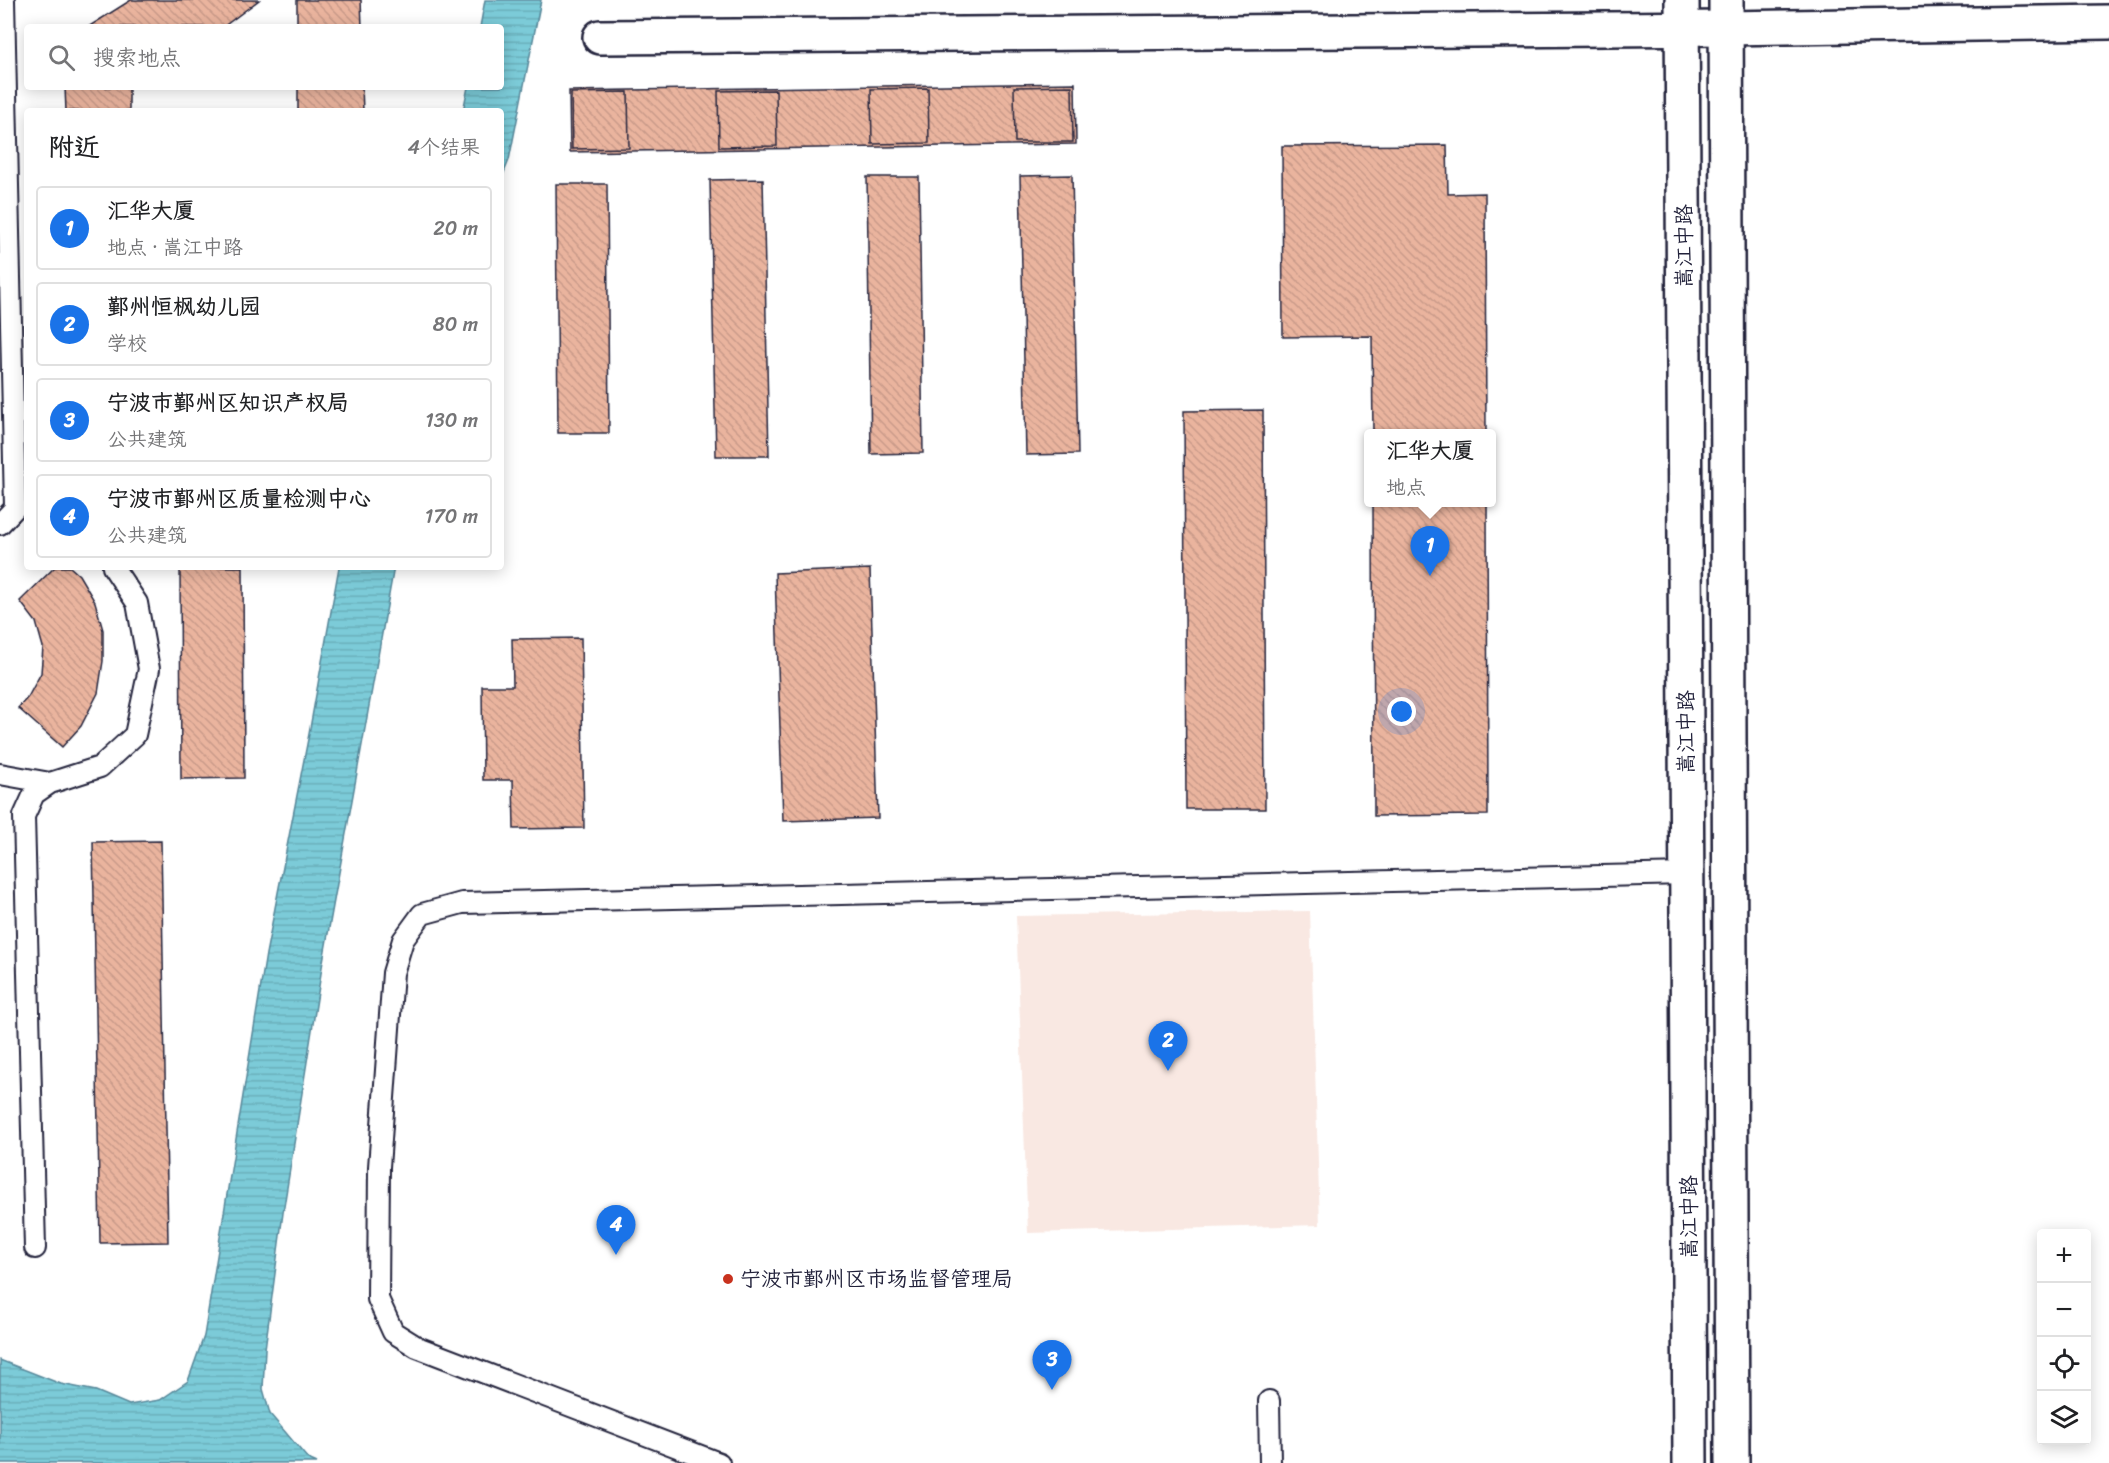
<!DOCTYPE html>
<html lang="zh">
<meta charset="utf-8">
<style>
body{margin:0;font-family:Sriracha,"LXGW WenKai TC",sans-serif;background:#f6f6f6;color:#202124}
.controls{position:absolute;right:18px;bottom:18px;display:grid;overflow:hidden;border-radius:6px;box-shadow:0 3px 15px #0003}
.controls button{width:54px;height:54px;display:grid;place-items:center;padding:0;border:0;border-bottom:2px solid #e0e0e0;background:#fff;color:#202124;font:30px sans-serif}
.you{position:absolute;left:1402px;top:712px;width:21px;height:21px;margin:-15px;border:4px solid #fff;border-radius:50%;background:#1a73e8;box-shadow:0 0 0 9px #1a73e833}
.badge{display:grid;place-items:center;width:39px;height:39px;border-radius:50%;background:#1a73e8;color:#fff;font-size:20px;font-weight:700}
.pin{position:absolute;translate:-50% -50px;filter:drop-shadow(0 2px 3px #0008)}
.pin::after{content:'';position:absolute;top:32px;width:21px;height:18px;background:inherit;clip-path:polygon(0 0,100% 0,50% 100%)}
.popup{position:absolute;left:1364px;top:429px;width:132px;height:78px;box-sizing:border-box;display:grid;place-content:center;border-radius:6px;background:#fff;filter:drop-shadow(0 2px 4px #0005);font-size:20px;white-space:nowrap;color:#757577}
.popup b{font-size:22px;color:#202124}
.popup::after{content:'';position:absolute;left:50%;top:100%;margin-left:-12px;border:12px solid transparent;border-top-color:#fff}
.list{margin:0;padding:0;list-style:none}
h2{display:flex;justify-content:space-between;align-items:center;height:78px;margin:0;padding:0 24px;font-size:26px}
h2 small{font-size:20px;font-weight:400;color:#757577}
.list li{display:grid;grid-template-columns:39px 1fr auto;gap:18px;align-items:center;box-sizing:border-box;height:84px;margin:0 12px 12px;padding:0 12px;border:2px solid #e0e0e0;border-radius:6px}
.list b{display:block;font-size:22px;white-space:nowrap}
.list p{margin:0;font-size:20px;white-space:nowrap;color:#757577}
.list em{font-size:20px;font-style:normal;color:#757577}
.icon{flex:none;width:33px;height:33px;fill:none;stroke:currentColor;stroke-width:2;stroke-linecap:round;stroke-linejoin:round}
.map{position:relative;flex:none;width:2109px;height:1463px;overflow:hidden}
.search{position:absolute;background:#fff;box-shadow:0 3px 15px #0003;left:24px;top:24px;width:480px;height:66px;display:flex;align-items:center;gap:15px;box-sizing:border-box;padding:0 21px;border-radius:6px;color:#757577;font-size:22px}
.panel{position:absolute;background:#fff;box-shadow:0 3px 15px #0003;left:24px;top:108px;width:480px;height:462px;border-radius:6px}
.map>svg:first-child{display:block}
</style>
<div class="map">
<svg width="2109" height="1463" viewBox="0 0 2109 1463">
<defs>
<pattern id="water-rules" width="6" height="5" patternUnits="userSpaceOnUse" patternTransform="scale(1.5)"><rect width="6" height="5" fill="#7bcbd8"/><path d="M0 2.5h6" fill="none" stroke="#6aaeba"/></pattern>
<pattern id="building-back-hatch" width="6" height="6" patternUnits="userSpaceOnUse" patternTransform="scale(1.5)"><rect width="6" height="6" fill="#eab49e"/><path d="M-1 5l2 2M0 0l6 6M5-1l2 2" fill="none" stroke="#c89a89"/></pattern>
</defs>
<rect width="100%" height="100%" fill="#fff"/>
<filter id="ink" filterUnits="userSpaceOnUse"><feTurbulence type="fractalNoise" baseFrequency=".0167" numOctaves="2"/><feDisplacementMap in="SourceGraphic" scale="12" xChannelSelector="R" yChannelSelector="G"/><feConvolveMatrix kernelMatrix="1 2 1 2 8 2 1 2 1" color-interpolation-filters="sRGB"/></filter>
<g filter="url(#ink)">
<path fill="#f9e8e2" d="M1310 911 1320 1225 1028 1233 1016 916Z"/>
<path fill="url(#water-rules)" stroke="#578799" stroke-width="1.5" d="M485 0H541L509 160 501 180V111H463L468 87H501V27H480Z
M339 567H394L322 967 283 1213 265 1349 263 1389 270 1414 308 1459 317 1463H0V1360L61 1384 96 1391 129 1405 160 1400 188 1381 204 1336 266 954 309 734Z"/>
<path fill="url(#building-back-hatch)" stroke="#22223b" stroke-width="1.5" d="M131 0H259L223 27H88Z
M297 0H361L362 27H297Z
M1075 83 1076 144 570 152 569 91Z
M1072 86 1073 142H1015L1014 87Z
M65 87H129V111H66Z
M298 87H362L363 111H298Z
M928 88 929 143 872 144 871 89Z
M776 90 777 146 719 147 718 91Z
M628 92 629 148 572 149 571 93Z
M1447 145 1448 194 1485 193 1486 434H1373L1372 336 1283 337 1282 146Z
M1072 175 1078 454 1026 455 1020 176Z
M867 177H919L923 453 871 454Z
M763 179 769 456H716L710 180Z
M556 184H607L609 433H558Z
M1263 410 1265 809H1186L1184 411Z
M1373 502H1487L1488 815 1374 816Z
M55 567H70L79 575 95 602 103 630V661L98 693 81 726 62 747 18 708 28 697 41 673 43 647 36 622 20 601Z
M180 567H243L244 778 181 779Z
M870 569 878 818 783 821 775 573Z
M581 638 584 828 514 829 513 780H483L482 686H513L512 639Z
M161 841 168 1242 100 1243 93 842Z"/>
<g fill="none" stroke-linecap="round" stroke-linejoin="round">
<defs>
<path id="lane" d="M0 524 15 508 4 0
M0 774 50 783
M35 1248 24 816 34 794 50 783 100 767 135 735 149 669 137 603 113 567
M1269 1401 1270 1463
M719 1463 417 1347 393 1332 378 1299 379 1167 393 973 403 940 422 914 462 903 1687 874"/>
<path id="street" d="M600 37 1727 28 2109 22"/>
<path id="secondary" d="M1682 0 1690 1463
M1726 0 1732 1463"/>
</defs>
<use href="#lane" stroke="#22223b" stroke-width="24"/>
<use href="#street" stroke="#22223b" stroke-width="38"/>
<use href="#secondary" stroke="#22223b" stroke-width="38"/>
<use href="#lane" stroke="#fff" stroke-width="20"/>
<use href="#street" stroke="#fff" stroke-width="33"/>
<use href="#secondary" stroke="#fff" stroke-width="33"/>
</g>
</g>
<circle fill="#c8321e" stroke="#fff" stroke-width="2" cx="728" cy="1279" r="6"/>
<g text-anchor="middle" stroke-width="4.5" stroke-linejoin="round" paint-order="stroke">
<g font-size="21" fill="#22223b" stroke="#fff">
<text transform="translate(1684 246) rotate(-90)" y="7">嵩江中路</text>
<text transform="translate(1686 732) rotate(-90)" y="7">嵩江中路</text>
<text transform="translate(1689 1217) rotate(-90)" y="7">嵩江中路</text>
</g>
<g font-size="21" fill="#22223b" stroke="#fff" text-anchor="start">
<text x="740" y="1286">宁波市鄞州区市场监督管理局</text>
</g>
</g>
</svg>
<div class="controls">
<button>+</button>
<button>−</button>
<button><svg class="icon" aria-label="locate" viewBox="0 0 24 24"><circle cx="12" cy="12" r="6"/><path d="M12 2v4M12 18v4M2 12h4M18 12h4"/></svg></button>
<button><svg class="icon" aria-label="layers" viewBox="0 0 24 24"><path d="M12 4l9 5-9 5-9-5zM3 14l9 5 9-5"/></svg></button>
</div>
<div class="you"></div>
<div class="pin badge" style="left:1430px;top:576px">1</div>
<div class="popup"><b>汇华大厦</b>地点</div>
<div class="pin badge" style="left:1168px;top:1071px">2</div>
<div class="pin badge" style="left:1052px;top:1390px">3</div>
<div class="pin badge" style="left:616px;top:1255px">4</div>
<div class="search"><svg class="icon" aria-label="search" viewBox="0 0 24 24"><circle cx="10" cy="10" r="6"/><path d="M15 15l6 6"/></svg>搜索地点</div>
<section class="panel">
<h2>附近<small>4个结果</small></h2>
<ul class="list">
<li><span class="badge">1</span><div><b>汇华大厦</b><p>地点 · 嵩江中路</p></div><em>20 m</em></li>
<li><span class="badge">2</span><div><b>鄞州恒枫幼儿园</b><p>学校</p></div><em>80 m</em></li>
<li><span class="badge">3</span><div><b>宁波市鄞州区知识产权局</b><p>公共建筑</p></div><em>130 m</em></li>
<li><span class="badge">4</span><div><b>宁波市鄞州区质量检测中心</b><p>公共建筑</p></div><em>170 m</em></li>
</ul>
</section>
</div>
